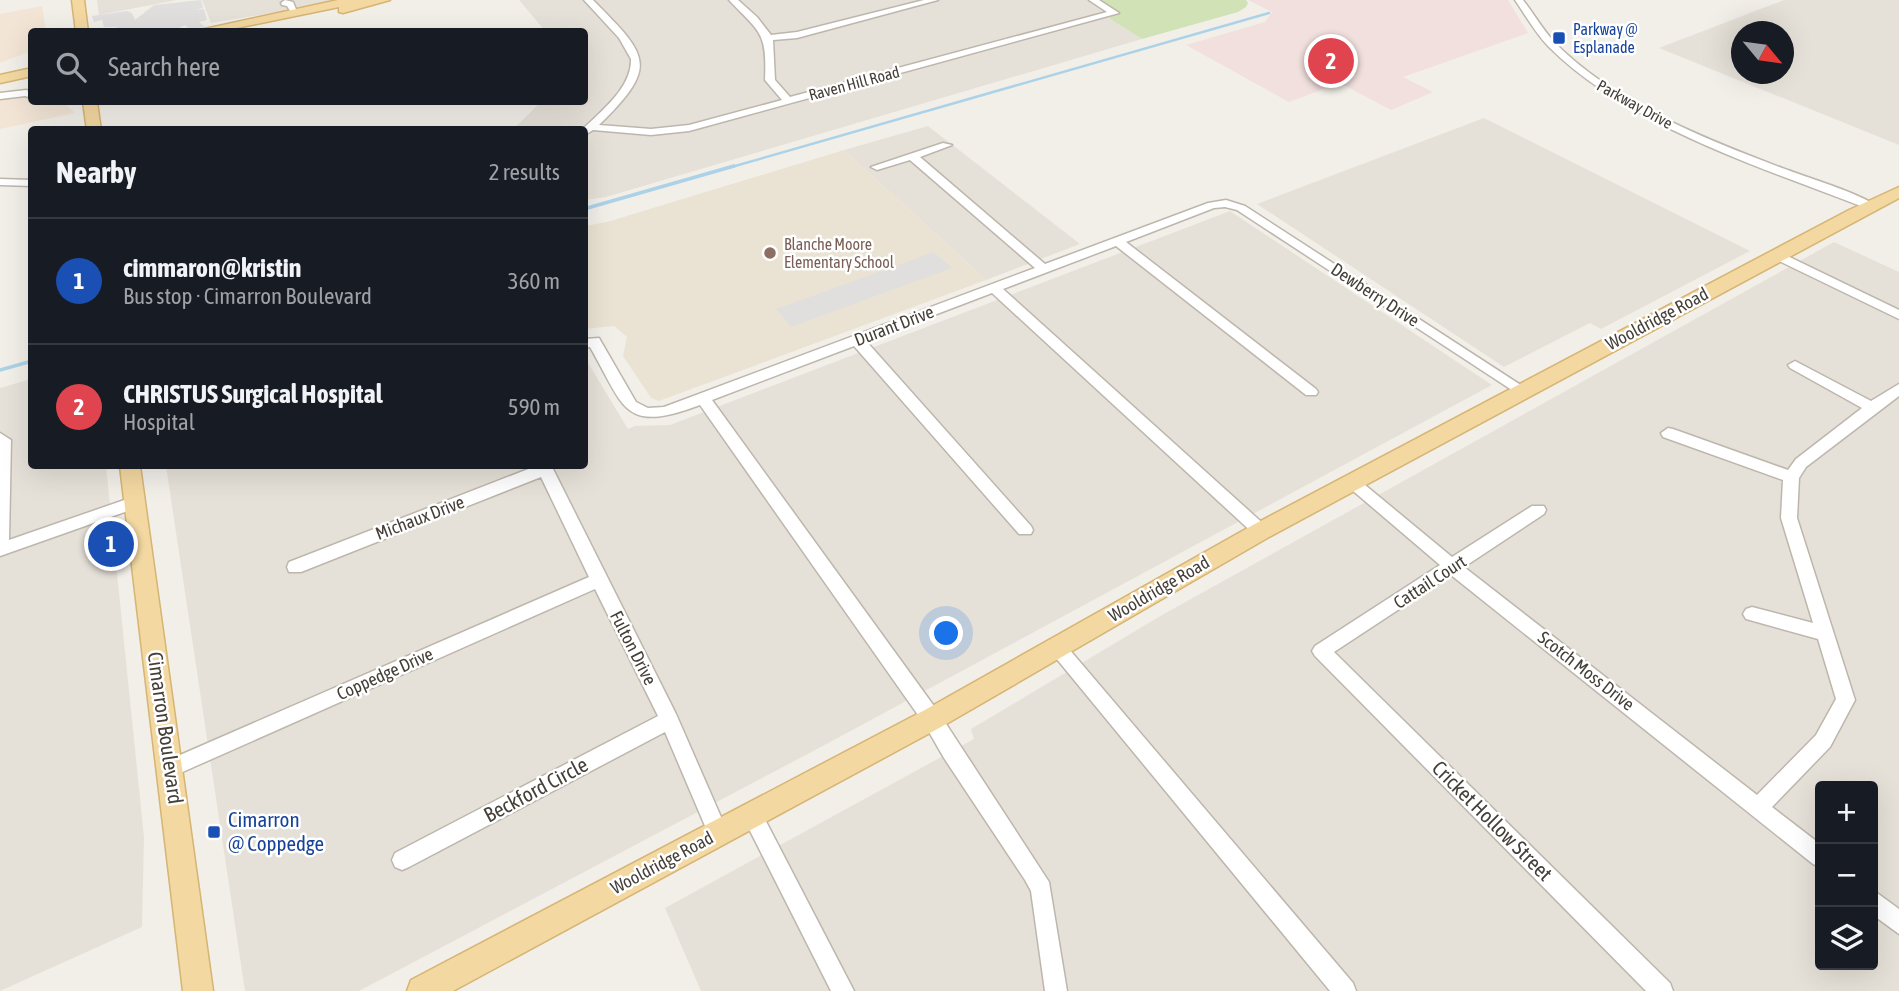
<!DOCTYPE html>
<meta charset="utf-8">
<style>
body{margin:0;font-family:"Asap Condensed",sans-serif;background:#242831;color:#f1f3f6}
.controls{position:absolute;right:21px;bottom:21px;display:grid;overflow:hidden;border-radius:7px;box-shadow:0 7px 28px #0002}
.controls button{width:63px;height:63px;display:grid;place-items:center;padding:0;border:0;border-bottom:2px solid #363941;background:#171b24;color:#f1f3f6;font:35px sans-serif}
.compass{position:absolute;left:1731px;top:21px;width:63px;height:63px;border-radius:50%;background:#171b24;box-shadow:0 7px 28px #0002;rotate:119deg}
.you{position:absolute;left:947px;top:634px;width:24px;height:24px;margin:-18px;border:5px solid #fff;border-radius:50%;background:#1a73e8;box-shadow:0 0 0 10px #1a73e833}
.badge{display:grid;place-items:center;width:46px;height:46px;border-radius:50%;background:#e14431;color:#fff;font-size:23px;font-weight:700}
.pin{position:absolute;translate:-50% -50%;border:4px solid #fff;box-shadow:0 2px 7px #0006}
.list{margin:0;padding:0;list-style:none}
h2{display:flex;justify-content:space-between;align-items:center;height:91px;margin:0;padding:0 28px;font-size:30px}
h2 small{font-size:23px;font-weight:400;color:#9ea1a6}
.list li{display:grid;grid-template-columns:46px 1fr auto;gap:21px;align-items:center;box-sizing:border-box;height:126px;padding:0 28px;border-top:2px solid #363941}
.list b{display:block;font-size:26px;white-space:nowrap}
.list p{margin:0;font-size:23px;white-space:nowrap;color:#9ea1a6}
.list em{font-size:23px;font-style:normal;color:#9ea1a6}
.icon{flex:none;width:38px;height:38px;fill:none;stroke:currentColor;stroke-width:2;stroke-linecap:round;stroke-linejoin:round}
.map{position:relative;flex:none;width:1899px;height:991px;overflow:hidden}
.search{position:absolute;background:#171b24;box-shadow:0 7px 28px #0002;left:28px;top:28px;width:560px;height:77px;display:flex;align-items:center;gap:18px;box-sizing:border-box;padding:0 24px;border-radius:7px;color:#9ea1a6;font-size:26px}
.panel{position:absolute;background:#171b24;box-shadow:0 7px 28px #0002;left:28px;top:126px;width:560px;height:343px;border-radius:7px}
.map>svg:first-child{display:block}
</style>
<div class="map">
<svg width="1899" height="991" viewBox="0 0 1899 991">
<rect width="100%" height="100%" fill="#f2efe9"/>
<path fill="#e6e1d8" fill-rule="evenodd" d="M97 0H177L99 15Z
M202 0H337L338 2 211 23Z
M519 0H1099L1107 4 1110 19 1142 39 606 197 585 200 584 130H512L541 102H584V32L545 31Z
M1784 0H1899V145L1659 48ZM1742 32H1784V74H1742Z
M1484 118 1750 251 1601 329 1590 323 1504 367 1257 204Z
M928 126 1080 244 986 280 844 150Z
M1230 211 1492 385 819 748 359 991H245L166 466H584L585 358 628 429 635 426 670 425Z
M1834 242 1899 272V991H701L665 908 974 739 971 729 1162 615ZM1820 786H1873V965H1820Z
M31 379 32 466H106L144 837 142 927 0 991V388Z"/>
<path fill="#f2e5d6" d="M42 6 46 31 32 32 31 51 0 63V14Z
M31 89 32 102H63L75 113 0 129V92Z"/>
<path fill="#eae3d4" d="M844 150 986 280 659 401 651 398 623 356 627 337 614 326 585 329V226L607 222Z"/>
<path fill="#f1e0de" d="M1248 0H1508L1528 33 1403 77 1433 92 1391 110 1340 83 1289 102 1186 45 1265 22 1272 12Z"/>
<path fill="#d0e2b6" d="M1099 0H1246L1248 3 1246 7 1238 12 1142 39 1110 19 1107 4Z"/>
<path fill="#e1dfdd" d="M201 0 203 8 196 10 204 9 207 20 199 22 205 27 186 31 188 28 185 25 179 28 114 31 117 27H104L102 20 94 22 92 16 127 11 132 13 135 20 154 5Z
M934 252 952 268 791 327 776 309Z"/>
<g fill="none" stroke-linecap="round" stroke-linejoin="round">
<path stroke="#acd2e8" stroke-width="2.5" d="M728 168 1269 13"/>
<path stroke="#acd2e8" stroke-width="3.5" d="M584 209 734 166
M0 370 32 361"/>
<defs>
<path id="minor" d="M285 0 293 2 298 14H292L287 6 282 5 281 3Z
M584 0H593C647 55 661 65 599 125L651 129 689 125 782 100 765 80C767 31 760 33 729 0H738L757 17 771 35 797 32 924 0H938L797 38 773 40 775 80 790 97 1107 12 1089 0H1099L1119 13 689 131 651 135 593 130 585 135 584 130H582C601 111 632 88 631 59L619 38Z
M1515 0H1523C1534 14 1543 30 1555 43 1616 104 1703 138 1782 168 1803 176 1862 194 1876 206L1870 209 1866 208C1763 168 1628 126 1549 47 1536 34 1526 16 1515 0Z
M26 90 32 92V98L25 96 0 99V93Z
M943 143 952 145 920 157 1045 264 1208 203 1226 200 1245 206 1530 391 1523 396 1518 394 1237 210 1225 207 1214 208 1126 242 1316 389 1318 392 1316 395H1306L1116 246 1003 289 1267 527 1269 531 1267 535H1255L992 293 866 341 1031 526 1033 530 1031 534H1019L854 346 712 400 939 713 1049 882 1067 991H1045L1031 891 1025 880 944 758 925 725 700 405C623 434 625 408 590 347L584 348V339L599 338 636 402 648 408 664 407 1035 268 910 160 877 170 871 167Z
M0 179 32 180V186L0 185Z
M1777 251 1899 310V319L1773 258V252Z
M1795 361 1871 401 1899 384V396L1806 467 1799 478 1797 518 1855 700 1830 747 1772 807 1820 844V867L1813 864 1451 575 1334 652 1670 983 1673 991H1646L1315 656 1312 651 1315 646 1440 565 1345 484 1347 480H1359L1452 557 1532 506H1544L1546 510 1544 514 1464 567 1757 795 1816 735 1836 699 1818 639 1746 619 1743 614 1746 609 1752 607 1813 623 1781 518 1783 480 1663 437 1661 433 1668 428 1673 429 1788 470 1796 459 1862 408 1790 368 1788 365Z
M0 433 11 440 9 540 133 497 141 503 139 507 0 556Z
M536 466H551L553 469 676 714 728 833 725 840 718 843 711 840 665 732 409 867 402 870 395 867 392 860 395 853 658 716 595 589 178 774 171 777 164 774 161 768 164 762 589 577 541 477 301 572H289L287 567 289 562Z
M1057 640 1063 642 1353 983 1356 991H1330L1051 652 1048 647 1051 642Z
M752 805 759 808 854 991H831L742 815 745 808Z
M1873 890 1899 909V934L1873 915Z"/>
<path id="major" d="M72 0H84L88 32H76Z
M338 0H390L343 13 339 12V7L217 32H191Z
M32 68V76L0 83V75Z
M83 102H97L101 130H87Z
M1899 187V198L1269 537 941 727 453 991H407L411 980 923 711 1253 525 1849 210Z
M120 466H140L213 991H183Z"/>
</defs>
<use href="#minor" stroke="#bdb6ac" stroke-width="3"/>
<use href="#major" stroke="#d6b473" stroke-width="3"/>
<use href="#minor" fill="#fff" fill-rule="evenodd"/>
<use href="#major" fill="#f3d8a1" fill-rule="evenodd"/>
</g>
<g fill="#1a4fb4" stroke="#fff" stroke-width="2.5">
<rect x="1552" y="31" width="14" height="14" rx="3.5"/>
<rect x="207" y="825" width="14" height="14" rx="3.5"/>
</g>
<circle fill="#8d6e63" stroke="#fff" stroke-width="2.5" cx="770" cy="253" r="7"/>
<g text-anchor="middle" stroke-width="5" stroke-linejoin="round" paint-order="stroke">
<g font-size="16" fill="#164399" stroke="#fff" text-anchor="start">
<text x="1573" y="35">Parkway @<tspan x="1573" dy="18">Esplanade</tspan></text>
</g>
<g font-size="16" fill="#453f38" stroke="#fff">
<text transform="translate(854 83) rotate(-15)" y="6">Raven Hill Road</text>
<text transform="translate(1635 104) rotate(29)" y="6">Parkway Drive</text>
</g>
<g font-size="16" fill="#785e54" stroke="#fff" text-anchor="start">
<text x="784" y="250">Blanche Moore<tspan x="784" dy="18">Elementary School</tspan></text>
</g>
<g font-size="18" fill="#453f38" stroke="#fff">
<text transform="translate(1375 295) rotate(33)" y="6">Dewberry Drive</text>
<text transform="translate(1657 319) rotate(-28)" y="6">Wooldridge Road</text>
<text transform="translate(894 326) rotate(-21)" y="6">Durant Drive</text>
<text transform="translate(420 518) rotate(-21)" y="6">Michaux Drive</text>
<text transform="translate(1430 582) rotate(-33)" y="6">Cattail Court</text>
<text transform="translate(1159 589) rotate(-30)" y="6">Wooldridge Road</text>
<text transform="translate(633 648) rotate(63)" y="6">Fulton Drive</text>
<text transform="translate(1586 671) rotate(38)" y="6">Scotch Moss Drive</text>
<text transform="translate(385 674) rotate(-24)" y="6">Coppedge Drive</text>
<text transform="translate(662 863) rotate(-28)" y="6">Wooldridge Road</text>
</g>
<g font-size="21" fill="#453f38" stroke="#fff">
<text transform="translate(165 728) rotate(82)" y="7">Cimarron Boulevard</text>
<text transform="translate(536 790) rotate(-28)" y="7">Beckford Circle</text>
<text transform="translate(1492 821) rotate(45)" y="7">Cricket Hollow Street</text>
</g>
<g font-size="21" fill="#164399" stroke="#fff" text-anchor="start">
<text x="228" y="827">Cimarron<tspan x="228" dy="24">@ Coppedge</tspan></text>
</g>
</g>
</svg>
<div class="controls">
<button>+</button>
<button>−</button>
<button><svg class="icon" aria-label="layers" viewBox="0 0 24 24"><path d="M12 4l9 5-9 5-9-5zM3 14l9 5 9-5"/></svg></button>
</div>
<svg class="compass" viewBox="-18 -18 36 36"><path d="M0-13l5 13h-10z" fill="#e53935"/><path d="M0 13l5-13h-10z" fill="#9ea1a6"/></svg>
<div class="you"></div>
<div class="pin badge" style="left:111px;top:544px;background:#1a4fb4">1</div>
<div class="pin badge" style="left:1331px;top:61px;background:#e0444e">2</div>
<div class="search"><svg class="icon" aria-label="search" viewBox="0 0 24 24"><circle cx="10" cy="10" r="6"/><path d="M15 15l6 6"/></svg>Search here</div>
<section class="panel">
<h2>Nearby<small>2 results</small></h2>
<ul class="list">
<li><span class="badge" style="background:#1a4fb4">1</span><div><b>cimmaron@kristin</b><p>Bus stop · Cimarron Boulevard</p></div><em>360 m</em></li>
<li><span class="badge" style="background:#e0444e">2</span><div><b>CHRISTUS Surgical Hospital</b><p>Hospital</p></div><em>590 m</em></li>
</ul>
</section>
</div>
